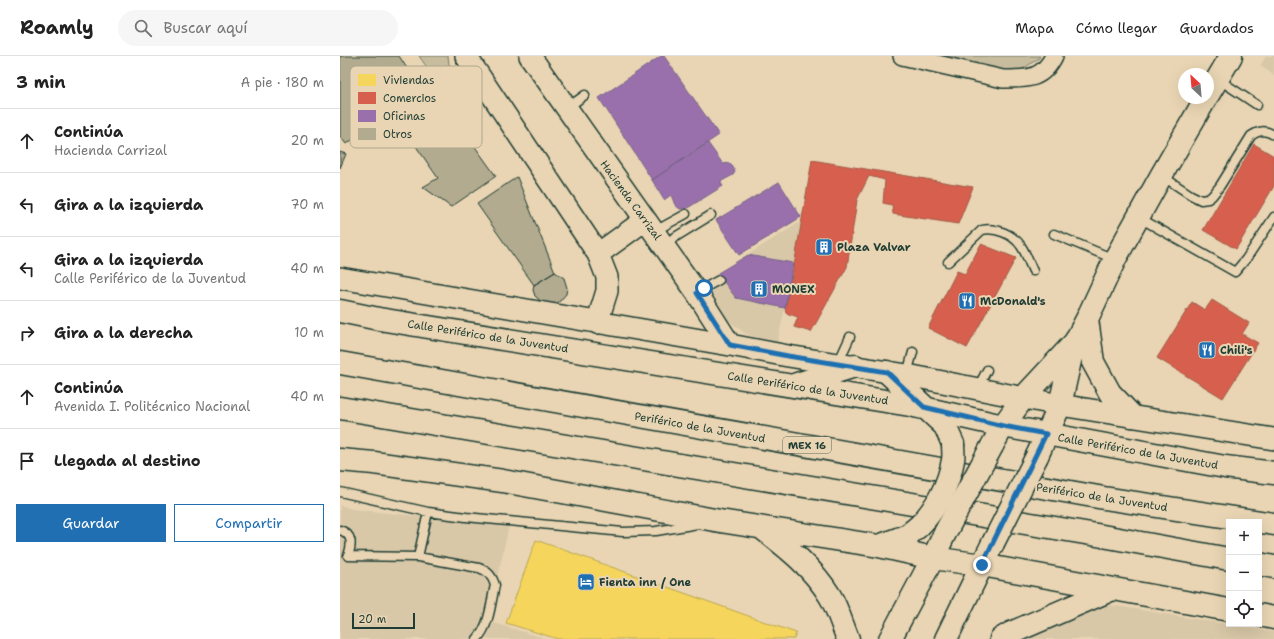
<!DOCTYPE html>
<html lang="es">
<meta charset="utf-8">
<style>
body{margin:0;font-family:"Shantell Sans",sans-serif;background:#f6f6f6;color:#222}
.controls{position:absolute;right:12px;bottom:12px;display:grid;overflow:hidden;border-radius:0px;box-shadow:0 4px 16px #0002}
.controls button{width:36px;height:36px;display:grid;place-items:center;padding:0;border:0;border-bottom:1px solid #e0e0e0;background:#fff;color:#222;font:20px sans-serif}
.compass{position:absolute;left:838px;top:12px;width:36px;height:36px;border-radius:50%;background:#fff;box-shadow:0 4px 16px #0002;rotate:334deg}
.scale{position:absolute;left:12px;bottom:10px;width:63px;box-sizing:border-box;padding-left:4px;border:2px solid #1f3d34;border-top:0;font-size:11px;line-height:14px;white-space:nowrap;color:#1f3d34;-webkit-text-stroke:3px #e9d5b3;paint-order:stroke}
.stop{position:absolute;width:12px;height:12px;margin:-9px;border:3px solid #1f6fb2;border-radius:50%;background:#fff}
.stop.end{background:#1f6fb2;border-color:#fff;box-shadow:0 1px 4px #0008}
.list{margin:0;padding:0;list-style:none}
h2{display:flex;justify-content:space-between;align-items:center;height:52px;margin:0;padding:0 16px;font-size:17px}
h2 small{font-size:13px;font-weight:400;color:#767676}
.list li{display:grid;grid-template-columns:26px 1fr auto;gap:12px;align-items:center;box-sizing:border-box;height:64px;padding:0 16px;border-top:1px solid #e0e0e0}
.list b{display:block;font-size:15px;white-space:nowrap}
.list p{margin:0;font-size:13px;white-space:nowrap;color:#767676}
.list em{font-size:13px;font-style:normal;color:#767676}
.actions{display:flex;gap:8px;padding:12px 16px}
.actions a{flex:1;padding:9px 0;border:1px solid #1f6fb2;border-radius:0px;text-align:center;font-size:14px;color:#1f6fb2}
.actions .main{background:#1f6fb2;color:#fff}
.icon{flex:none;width:22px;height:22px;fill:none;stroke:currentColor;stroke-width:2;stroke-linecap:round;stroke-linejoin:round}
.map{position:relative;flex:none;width:934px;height:583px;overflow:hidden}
header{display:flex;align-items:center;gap:24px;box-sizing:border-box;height:56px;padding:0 20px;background:#fff;border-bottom:1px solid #e0e0e0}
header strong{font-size:19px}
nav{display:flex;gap:22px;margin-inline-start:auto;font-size:14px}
.search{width:280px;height:36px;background:#f6f6f6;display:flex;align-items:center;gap:10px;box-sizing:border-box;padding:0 14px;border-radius:22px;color:#767676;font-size:15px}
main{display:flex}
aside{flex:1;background:#fff}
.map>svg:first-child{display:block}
</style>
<header>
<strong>Roamly</strong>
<div class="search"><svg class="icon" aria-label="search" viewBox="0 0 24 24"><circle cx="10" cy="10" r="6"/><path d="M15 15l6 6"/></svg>Buscar aquí</div>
<nav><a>Mapa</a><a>Cómo llegar</a><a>Guardados</a></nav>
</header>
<main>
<aside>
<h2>3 min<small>A pie · 180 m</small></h2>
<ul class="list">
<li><svg class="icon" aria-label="ahead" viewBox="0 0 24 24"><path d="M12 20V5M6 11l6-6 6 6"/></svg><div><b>Continúa</b><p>Hacienda Carrizal</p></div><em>20 m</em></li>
<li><svg class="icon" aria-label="left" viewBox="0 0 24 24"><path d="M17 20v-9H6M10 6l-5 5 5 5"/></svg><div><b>Gira a la izquierda</b></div><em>70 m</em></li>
<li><svg class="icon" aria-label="left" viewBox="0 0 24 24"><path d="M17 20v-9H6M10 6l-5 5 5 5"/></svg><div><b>Gira a la izquierda</b><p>Calle Periférico de la Juventud</p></div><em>40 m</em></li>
<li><svg class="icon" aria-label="right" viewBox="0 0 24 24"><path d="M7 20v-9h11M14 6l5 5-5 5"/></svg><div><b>Gira a la derecha</b></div><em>10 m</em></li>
<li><svg class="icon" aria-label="ahead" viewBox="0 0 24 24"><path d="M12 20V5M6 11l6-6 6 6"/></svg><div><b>Continúa</b><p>Avenida I. Politécnico Nacional</p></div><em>40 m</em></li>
<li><svg class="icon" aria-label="arrive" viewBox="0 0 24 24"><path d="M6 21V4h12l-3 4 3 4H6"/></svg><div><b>Llegada al destino</b></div></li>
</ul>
<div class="actions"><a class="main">Guardar</a><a>Compartir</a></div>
</aside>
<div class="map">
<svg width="934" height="583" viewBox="0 0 934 583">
<rect width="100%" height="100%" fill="#e9d5b3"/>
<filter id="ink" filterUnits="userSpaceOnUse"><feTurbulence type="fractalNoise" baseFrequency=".025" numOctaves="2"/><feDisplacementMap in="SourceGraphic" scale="8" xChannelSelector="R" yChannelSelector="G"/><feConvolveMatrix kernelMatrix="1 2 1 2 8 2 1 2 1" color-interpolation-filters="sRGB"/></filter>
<g filter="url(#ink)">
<path fill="#d8c8a8" d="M926 0H934V19L920 10Z
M462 165 445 252 437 288 406 278 388 264 365 225Z
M0 449 12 453 169 470 158 518 151 566 207 583H0Z
M764 548 934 576V583H676Z"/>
<path fill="#c8bc9e" stroke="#747c69" d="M79 0H108L110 16 98 27Z
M596 0H700L699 2 674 19Z"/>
<path fill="#f6d55c" stroke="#b6a750" d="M196 484 456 577 454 583H218L166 567Z"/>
<path fill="#d6604d" stroke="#9f5646" d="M914 88 934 100V130L896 193 863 174Z
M472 104 633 131 618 168 553 158 552 149 543 147 545 124 529 120 517 144 507 211 471 276 454 271 458 261 446 257 445 252 455 204Z
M641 188 676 202 627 292 588 272 617 215 625 218Z
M872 244 909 267 902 278 918 287 883 342 817 302 852 246 865 254Z"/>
<path fill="#9970ab" stroke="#746187" d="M321 0H324L379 79 312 124 259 42Z
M368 87 383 108 389 107 393 111 395 116 393 119 380 126 383 130 346 153H340L335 149 331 139 324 144 312 124Z
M439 126 461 161 399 199 376 164Z
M408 199 453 207 445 252 396 242 381 222 378 217Z"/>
<path fill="#b2ab90" stroke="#1f3d34" d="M0 0H59L83 37 6 88 0 80Z
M94 35 107 54 114 55 121 61 123 67V74L156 120 111 151 83 131 98 122 55 60Z
M0 96 6 98 0 112Z
M177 121 215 216 194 229 137 148Z
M215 216 224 222 227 232 226 238 219 246 214 248 203 247 195 240 193 234 194 229Z"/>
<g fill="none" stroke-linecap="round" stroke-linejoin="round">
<defs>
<path id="service" d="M878 23 917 49
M227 52 245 39
M822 120 851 139 861 144 868 143 872 140 880 130 911 80C919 74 925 74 934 79
M798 161 895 216 906 203 934 161
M315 175 346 158
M714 178 774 203
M324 188 371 159
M608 206 642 174C655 171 673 178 681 190 686 197 689 207 693 215
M357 236 379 224
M498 307 510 281
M567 318 573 296
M638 331 647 314
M0 436 88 456 126 461 283 476 316 475 358 468
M0 474C13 478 12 489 8 500L78 501 88 456
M78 501 139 512C148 515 152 520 155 529 151 546 150 569 137 583"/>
<path id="minor" d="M562 0 663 23C687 23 702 24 714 0"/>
<path id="tertiary" d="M126 0 258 198 267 221V235L257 267
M190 0 357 237 390 289
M258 198 305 164
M0 222 390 289 448 300 567 319 720 349 934 383"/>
<path id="secondary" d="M0 255 39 263 570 349 663 370 885 411 934 417
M547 316 605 370 613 388
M457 328 515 310
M0 404 34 407 163 425 380 465 539 490 593 502 642 509 889 554
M423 473C448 492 473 512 490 540 498 553 502 569 508 583
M539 490 568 479 579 470
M919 559 934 562
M550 583 593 502
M606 583 642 509
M661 583 671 577 773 533"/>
<path id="primary" d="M868 39 891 0
M747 263 753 306 770 337 792 360
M652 390 663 370 683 342 735 286 747 263 775 203 821 120 866 42
M697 400 720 349 734 287
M593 502 606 475
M642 509 653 487"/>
<path id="trunk" d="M0 307 764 442 934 468
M0 352 757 479 889 503
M919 508 934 511"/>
</defs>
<use href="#service" stroke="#1f3d34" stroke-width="11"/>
<use href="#minor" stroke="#1f3d34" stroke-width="20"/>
<use href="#tertiary" stroke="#1f3d34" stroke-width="24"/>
<use href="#secondary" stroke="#1f3d34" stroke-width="25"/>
<use href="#primary" stroke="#1f3d34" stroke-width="25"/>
<use href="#trunk" stroke="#1f3d34" stroke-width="25"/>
<use href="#service" stroke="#e9d5b3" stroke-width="8"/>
<use href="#minor" stroke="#e9d5b3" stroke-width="17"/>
<use href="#tertiary" stroke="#e9d5b3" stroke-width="21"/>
<use href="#secondary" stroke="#e9d5b3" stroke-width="22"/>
<use href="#primary" stroke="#e9d5b3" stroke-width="22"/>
<use href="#trunk" stroke="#e9d5b3" stroke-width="22"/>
<defs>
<path id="secondary-bridge" d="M579 470C596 453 609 428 613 404 614 399 613 393 613 388"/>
<path id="primary-bridge" d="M606 475 652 390
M653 487 697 400"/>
</defs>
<use href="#secondary-bridge" stroke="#1f3d34" stroke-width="25" stroke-linecap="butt"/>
<use href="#primary-bridge" stroke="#1f3d34" stroke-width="25" stroke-linecap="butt"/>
<use href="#secondary-bridge" stroke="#e9d5b3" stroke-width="22"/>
<use href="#primary-bridge" stroke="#e9d5b3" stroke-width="22"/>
</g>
</g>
<g fill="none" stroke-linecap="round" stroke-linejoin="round" filter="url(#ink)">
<path stroke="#1f6fb2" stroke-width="5" d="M364 232 357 237 390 289 448 300 547 316 584 351 663 370 706 378 642 509"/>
</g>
<defs>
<symbol id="building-square" viewBox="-11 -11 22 22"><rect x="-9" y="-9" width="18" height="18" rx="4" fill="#1f6fb2" stroke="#e9d5b3"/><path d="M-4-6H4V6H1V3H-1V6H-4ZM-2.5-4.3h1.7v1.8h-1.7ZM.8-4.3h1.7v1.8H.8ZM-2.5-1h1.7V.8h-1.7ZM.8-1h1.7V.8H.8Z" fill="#fff"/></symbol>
<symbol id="restaurant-square" viewBox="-11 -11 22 22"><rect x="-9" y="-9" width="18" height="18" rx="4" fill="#1f6fb2" stroke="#e9d5b3"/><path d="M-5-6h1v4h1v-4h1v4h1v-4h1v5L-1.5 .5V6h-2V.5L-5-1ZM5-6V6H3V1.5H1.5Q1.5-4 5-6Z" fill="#fff"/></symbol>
<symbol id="hotel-square" viewBox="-11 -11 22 22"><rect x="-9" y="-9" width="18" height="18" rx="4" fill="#1f6fb2" stroke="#e9d5b3"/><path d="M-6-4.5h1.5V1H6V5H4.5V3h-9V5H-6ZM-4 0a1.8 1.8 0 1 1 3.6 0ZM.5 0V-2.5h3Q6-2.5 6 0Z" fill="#fff"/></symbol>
</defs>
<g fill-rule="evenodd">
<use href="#building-square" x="474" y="181" width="20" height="20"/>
<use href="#building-square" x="409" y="223" width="20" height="20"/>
<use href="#restaurant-square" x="617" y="235" width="20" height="20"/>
<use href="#restaurant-square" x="857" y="284" width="20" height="20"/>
<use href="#hotel-square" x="236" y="516" width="20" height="20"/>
</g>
<g text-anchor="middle" stroke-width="4" stroke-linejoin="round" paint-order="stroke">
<rect fill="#e9d5b3" stroke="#5c6b5a" stroke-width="1" x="443" y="381" width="48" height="16" rx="3"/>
<g font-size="10" font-weight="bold" fill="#1f3d34">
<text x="467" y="393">MEX 16</text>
</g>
<g font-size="11" fill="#1f3d34" stroke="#e9d5b3">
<text transform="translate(291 144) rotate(54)" y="4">Hacienda Carrizal</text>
<text transform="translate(148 280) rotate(9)" y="4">Calle Periférico de la Juventud</text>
<text transform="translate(468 332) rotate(9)" y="4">Calle Periférico de la Juventud</text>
<text transform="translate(360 371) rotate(10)" y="4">Periférico de la Juventud</text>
<text transform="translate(798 395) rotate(10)" y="4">Calle Periférico de la Juventud</text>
<text transform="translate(762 441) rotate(9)" y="4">Periférico de la Juventud</text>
</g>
<g font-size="11" font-weight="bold" fill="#1f3d34" stroke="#e9d5b3" text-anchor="start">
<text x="497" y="195">Plaza Valvar</text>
<text x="432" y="237">MONEX</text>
<text x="640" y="249">McDonald's</text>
<text x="880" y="298">Chili's</text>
<text x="259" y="530">Fienta inn / One</text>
</g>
</g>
<rect x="10" y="10" width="132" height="82" rx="6" fill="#e9d5b3" stroke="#aca78d" stroke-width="1"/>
<rect x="18" y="18" width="18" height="12" fill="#f6d55c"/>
<rect x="18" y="36" width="18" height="12" fill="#d6604d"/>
<rect x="18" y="54" width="18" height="12" fill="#9970ab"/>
<rect x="18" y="72" width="18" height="12" fill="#b2ab90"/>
<g font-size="11" fill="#1f3d34">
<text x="43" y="28">Viviendas</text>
<text x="43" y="46">Comercios</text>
<text x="43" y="64">Oficinas</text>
<text x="43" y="82">Otros</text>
</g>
</svg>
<div class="controls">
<button>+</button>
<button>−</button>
<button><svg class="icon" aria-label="locate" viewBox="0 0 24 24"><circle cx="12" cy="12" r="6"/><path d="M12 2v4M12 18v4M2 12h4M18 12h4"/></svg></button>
</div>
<svg class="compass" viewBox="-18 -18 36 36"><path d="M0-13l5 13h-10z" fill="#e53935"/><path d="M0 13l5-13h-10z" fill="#767676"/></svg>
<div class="scale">20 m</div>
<div class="stop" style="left:364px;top:232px"></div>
<div class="stop end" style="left:642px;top:509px"></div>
</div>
</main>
